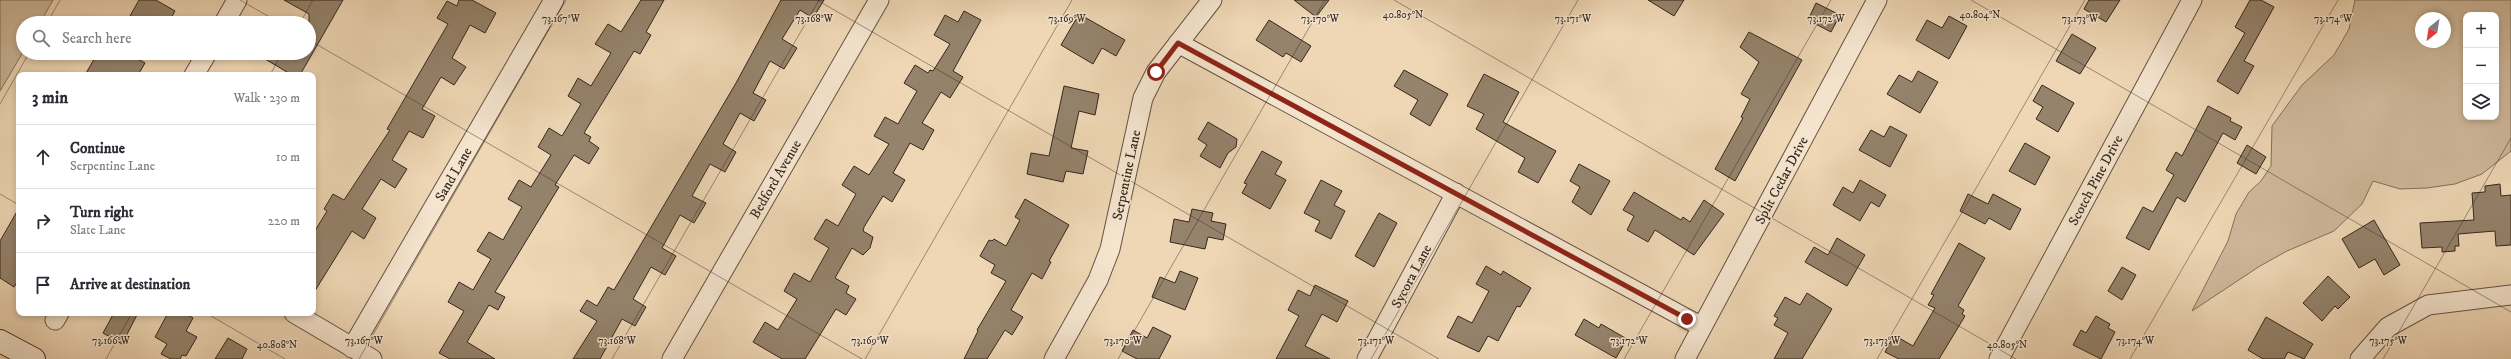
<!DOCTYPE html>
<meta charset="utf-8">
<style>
body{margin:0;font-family:"IM FELL DW Pica",serif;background:#f2f2f3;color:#2b2b33}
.controls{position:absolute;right:12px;top:12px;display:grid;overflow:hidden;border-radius:8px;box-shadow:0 2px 6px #0003}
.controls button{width:36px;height:36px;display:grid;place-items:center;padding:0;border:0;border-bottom:1px solid #e1e1e2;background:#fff;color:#2b2b33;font:20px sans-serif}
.compass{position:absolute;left:2415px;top:12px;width:36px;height:36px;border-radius:50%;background:#fff;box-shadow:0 2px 6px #0003;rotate:210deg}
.stop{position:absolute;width:12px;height:12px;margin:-9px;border:3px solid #8f2418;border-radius:50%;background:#fff}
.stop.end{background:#8f2418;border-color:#fff;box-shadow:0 1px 4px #0008}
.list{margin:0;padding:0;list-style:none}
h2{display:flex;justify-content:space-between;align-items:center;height:52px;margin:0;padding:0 16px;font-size:17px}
h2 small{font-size:13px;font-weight:400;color:#7c7c81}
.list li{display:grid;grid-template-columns:26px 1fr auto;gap:12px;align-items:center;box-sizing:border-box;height:64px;padding:0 16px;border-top:1px solid #e1e1e2}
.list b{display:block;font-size:15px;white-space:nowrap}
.list p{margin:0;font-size:13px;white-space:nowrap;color:#7c7c81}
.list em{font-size:13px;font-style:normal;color:#7c7c81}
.icon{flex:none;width:22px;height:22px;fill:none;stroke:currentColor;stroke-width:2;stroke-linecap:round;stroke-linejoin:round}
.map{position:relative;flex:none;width:2511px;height:359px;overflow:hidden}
.search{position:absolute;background:#fff;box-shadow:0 2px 6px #0003;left:16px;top:16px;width:300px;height:44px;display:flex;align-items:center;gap:10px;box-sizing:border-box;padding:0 14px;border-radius:22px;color:#7c7c81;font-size:15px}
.panel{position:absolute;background:#fff;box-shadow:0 2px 6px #0003;left:16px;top:72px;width:300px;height:244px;border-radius:8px}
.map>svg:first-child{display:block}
</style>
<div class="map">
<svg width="2511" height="359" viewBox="0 0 2511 359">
<rect width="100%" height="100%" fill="#efd7b5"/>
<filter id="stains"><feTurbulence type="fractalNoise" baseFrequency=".005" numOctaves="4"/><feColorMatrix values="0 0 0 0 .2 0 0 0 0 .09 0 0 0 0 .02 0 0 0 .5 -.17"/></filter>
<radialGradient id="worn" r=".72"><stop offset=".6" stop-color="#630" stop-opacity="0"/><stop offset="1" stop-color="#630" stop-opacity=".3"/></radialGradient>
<path fill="#cfb99b" stroke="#82705c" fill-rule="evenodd" d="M0 0H53L40 23H23V52L0 91Z
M2355 0H2511V151L2482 174 2455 184 2427 188 2400 189 2373 181 2362 204 2334 231 2287 251 2260 266 2192 311 2228 241 2236 214 2249 192 2261 181 2271 166 2272 126 2302 85 2334 55 2349 29ZM2466 15H2496V117H2466ZM2421 18H2445V42H2421Z"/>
<path fill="#95836c" stroke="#34271d" d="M139 0H156L175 11 168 23H126Z
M284 0H343L300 75H292L255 53H309V14Z
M459 0H472L496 13 485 33 470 25 452 58 466 67 454 85 441 77 422 109 435 116 423 138 409 131 392 160 407 169 395 188 381 179 362 209 376 218 364 239 352 231 313 294V234L327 211 324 209 333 194 344 200 390 130 387 129 448 24 437 18 447 1 457 6Z
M641 0H664L646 32 651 35 640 54 634 51 584 133 591 137 589 141 599 148 589 164 574 155 555 185 559 187 495 292 505 297 498 310 489 305 467 342 495 359H450L439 353 464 311 448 302 459 282 473 290 491 259 477 251 489 232 503 240 522 207 508 199 519 180 531 187 551 155 538 147 549 128 562 136 581 104 568 96 578 78 591 86 611 53 595 44 608 24 621 32Z
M781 0H824L813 18 800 10 782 39 797 48 784 69 770 61 753 93 766 100 754 121 740 113 723 144 736 152 725 172 710 164 692 196 706 203 694 223 680 215 662 248 676 256 665 275 651 267 633 299 646 307 635 326 622 319 600 359H573L597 321 580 311 587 300 597 306 608 287 614 290 736 83Z
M1294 0H1329L1316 17Z
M1648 0H1684L1674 16Z
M2089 0H2120L2106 22 2084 9Z
M2250 0H2261L2274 7 2244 61 2254 66 2238 94 2217 81 2245 33 2235 27Z
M1816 3 1840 15 1831 32 1808 20Z
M964 11 981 20 953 71 963 77 950 98 941 92 922 123 934 130 923 150 910 143 893 173 905 180 892 202 883 196 864 227 863 231 873 237 870 248 863 255 852 248 835 278 849 286 846 293 856 299 846 315 836 309 805 359H782L753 342 765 322 778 330 797 299 784 291 794 273 810 282 829 248 814 239 826 219 838 226 856 194 842 185 854 166 869 175 889 144 874 136 885 117 898 124 917 91 904 83 915 65 928 73 930 70 933 71 950 44 934 35 945 15 958 22Z
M1079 14 1125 40 1116 56 1102 48 1093 64 1061 45Z
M1949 16 1967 26 1949 59 1916 40 1927 20 1942 28Z
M1269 20 1311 46 1301 62 1286 53 1283 57 1256 40Z
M1749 32 1802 60 1735 181 1715 169 1743 118 1741 117 1750 99 1741 94 1759 62 1740 47Z
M2072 34 2096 48 2080 74 2056 61Z
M109 53H127L145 63 138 75H85L97 54 106 59Z
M1404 70 1448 94 1430 126 1410 114 1418 100 1394 86Z
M1918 71 1938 82 1920 113 1887 94 1899 75 1912 82Z
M1484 74 1519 92 1503 122 1556 151 1538 183 1518 172 1525 158 1476 129 1484 114 1467 106Z
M2042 85 2074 103 2058 132 2036 119 2043 107 2033 101Z
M1064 86 1099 94 1095 115 1079 111 1071 148 1088 151 1083 174 1066 171 1063 182 1027 174 1031 153 1049 156Z
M2208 106 2231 118 2230 121 2242 127 2235 140 2223 133 2185 202 2177 197 2149 250 2126 238 2143 207 2153 212 2174 175 2166 170 2176 152 2182 156Z
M1208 122 1237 139 1236 147 1228 153 1220 168 1200 156 1207 145 1198 139Z
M1890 126 1907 135 1890 167 1859 150 1871 130 1884 137Z
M2025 143 2050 157 2035 185 2009 171Z
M2247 145 2266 157 2256 174 2237 163Z
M1262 151 1282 162 1275 174 1286 180 1270 209 1242 193 1247 184 1244 183Z
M1579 164 1610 181 1591 215 1572 202 1580 187 1570 181Z
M1321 180 1342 191 1334 205 1345 211 1331 239 1315 231 1320 221 1304 213Z
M1860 180 1886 195 1879 207 1871 202 1860 221 1833 205 1843 187 1853 193Z
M2500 184 2501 196 2511 195V245L2496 246 2495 231 2458 234 2459 246H2455V251L2442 252V247L2422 248 2420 223 2474 220 2472 193 2485 192V186Z
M1634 192 1681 220 1683 217 1690 222 1704 200 1724 214 1694 255 1655 230 1648 242 1627 230 1634 216 1623 210Z
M1968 194 1988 204 1993 194 2021 209 2010 230 1989 218 1985 224 1960 211Z
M1025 199 1069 225 1049 261 1051 262 1042 279 1032 273 1011 310 1023 317 1012 335 1005 330 987 359H964L978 331 977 330 1006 281 991 273 995 265 980 256 989 240 992 241 994 239 1006 246 1020 220 1015 217Z
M19 208V279L14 287 0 278V241Z
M1192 209 1213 213 1211 221 1226 224 1223 240 1208 237 1205 249 1170 242 1174 219 1189 222Z
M1379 213 1397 223 1374 267 1355 256Z
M2374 220 2400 265 2384 275 2375 259 2359 268 2342 239Z
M1837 238 1865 255 1847 286 1805 262 1814 247 1828 255Z
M1959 243 1985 258 1958 306 1964 310 1962 314 1965 316 1939 359H1899L1885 352 1894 335 1913 346 1935 308 1928 305 1934 295 1931 294Z
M1486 266 1501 275 1503 271 1531 288 1520 307 1517 306 1498 341 1488 336 1479 352 1447 337 1458 316 1472 323 1489 291 1476 284Z
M2122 267 2136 275 2122 300 2108 291Z
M1180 271 1198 278 1185 310 1152 297 1160 277 1175 283Z
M2328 276 2350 297 2338 309 2335 306 2322 321 2303 303Z
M1315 285 1348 301 1337 322 1322 314 1305 346 1330 359H1276L1299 316 1288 310 1298 290 1310 296Z
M1807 293 1832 309 1802 359H1774L1788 333 1774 325 1778 318 1774 316 1785 297 1800 305Z
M114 313H138L122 344 103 333Z
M168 313H185L193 318 186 331 197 337 186 356 182 355 180 359H171L161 354 167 344 155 337Z
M2096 316 2110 324 2108 328 2115 332 2101 359 2073 345 2081 330 2086 333Z
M2266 317 2313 344 2304 359 2288 352 2284 359H2263L2248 350Z
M1584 319 1599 328 1601 324 1627 339 1616 358 1575 335Z
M1153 327 1171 336 1159 359H1137L1122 351 1133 330 1147 338Z
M228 338 247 349 242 359H215Z"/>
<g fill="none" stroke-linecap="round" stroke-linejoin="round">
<defs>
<path id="minor" d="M224 23 237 0
M1178 43 1702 327
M194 75 207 53
M294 313 372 359
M55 320 59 313
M352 348 554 0
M672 359 879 0
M1054 359 1098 280 1110 249 1143 98 1156 72 1212 0
M1367 359 1456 193
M1685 359 1877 0
M1999 359 2192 0
M2360 359 2388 327 2428 305 2511 295"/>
<path id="secondary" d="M0 341 34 359"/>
</defs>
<use href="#minor" stroke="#635343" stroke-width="21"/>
<use href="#secondary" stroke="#34271d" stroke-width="24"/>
<use href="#minor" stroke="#f5e5cf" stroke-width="19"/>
<use href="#secondary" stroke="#f5e5cf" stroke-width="22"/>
</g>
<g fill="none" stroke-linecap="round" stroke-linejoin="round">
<path stroke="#8f2418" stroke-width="5" d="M1156 72 1178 43 1687 319"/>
</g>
<path fill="none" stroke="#34271d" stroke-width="1" stroke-opacity="0.45" d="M240 0 280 23M817 0 1439 359M1394 0 2016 359M1971 0 2511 312M47 23 60 0M300 23 313 0M309 40 862 359M270 75 282 53M0 104 29 53M0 194 19 205M206 313 285 359M106 359 132 313M359 359 566 0M612 359 819 0M865 359 1072 0M1118 359 1325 0M1371 359 1578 0M1624 359 1831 0M1877 359 2085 0M2130 359 2338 0M2383 359 2511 138"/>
<g text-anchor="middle" stroke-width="3" stroke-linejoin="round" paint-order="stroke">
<g font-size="14" fill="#34271d" stroke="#f5e5cf">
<text transform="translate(453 174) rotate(-60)" y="5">Sand Lane</text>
<text transform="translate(1126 175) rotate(-78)" y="5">Serpentine Lane</text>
<text transform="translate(775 179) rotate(-60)" y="5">Bedford Avenue</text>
<text transform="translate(1781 180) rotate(-62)" y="5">Split Cedar Drive</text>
<text transform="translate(2095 180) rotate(-62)" y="5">Scotch Pine Drive</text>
<text transform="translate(1411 276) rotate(-62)" y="5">Sycora Lane</text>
</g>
</g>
<g font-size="10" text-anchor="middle" fill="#34271d" stroke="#f5e5cf" stroke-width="3" stroke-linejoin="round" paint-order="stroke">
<text x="1403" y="18">40.805°N</text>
<text x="1980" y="18">40.804°N</text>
<text x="561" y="22">73.167°W</text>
<text x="814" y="22">73.168°W</text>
<text x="1067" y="22">73.169°W</text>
<text x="1320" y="22">73.170°W</text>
<text x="1826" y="22">73.172°W</text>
<text x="2080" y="22">73.173°W</text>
<text x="1573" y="22">73.171°W</text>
<text x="2333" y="22">73.174°W</text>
<text x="111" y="344">73.166°W</text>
<text x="364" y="344">73.167°W</text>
<text x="617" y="344">73.168°W</text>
<text x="870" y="344">73.169°W</text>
<text x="1123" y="344">73.170°W</text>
<text x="1376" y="344">73.171°W</text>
<text x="1629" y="344">73.172°W</text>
<text x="1882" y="344">73.173°W</text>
<text x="2135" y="344">73.174°W</text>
<text x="2388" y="344">73.175°W</text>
<text x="277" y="348">40.808°N</text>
<text x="2007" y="348">40.805°N</text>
</g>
<rect width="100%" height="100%" filter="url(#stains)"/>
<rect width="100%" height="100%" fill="url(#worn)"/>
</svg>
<div class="controls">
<button>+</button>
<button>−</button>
<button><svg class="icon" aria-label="layers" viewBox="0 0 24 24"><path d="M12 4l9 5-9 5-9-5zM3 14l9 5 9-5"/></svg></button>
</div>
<svg class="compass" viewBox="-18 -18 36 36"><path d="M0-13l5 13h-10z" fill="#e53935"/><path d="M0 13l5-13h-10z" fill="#7c7c81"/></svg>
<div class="stop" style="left:1156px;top:72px"></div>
<div class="stop end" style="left:1687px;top:319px"></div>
<div class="search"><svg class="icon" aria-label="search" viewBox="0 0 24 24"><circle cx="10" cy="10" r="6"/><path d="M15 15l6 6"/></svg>Search here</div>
<section class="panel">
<h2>3 min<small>Walk · 230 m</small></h2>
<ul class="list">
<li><svg class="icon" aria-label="ahead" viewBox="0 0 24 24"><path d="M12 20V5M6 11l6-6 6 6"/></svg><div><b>Continue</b><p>Serpentine Lane</p></div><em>10 m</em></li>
<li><svg class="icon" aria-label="right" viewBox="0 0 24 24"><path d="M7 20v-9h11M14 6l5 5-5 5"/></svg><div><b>Turn right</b><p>Slate Lane</p></div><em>220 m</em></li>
<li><svg class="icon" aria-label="arrive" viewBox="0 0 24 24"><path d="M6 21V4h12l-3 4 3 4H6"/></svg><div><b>Arrive at destination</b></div></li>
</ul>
</section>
</div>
